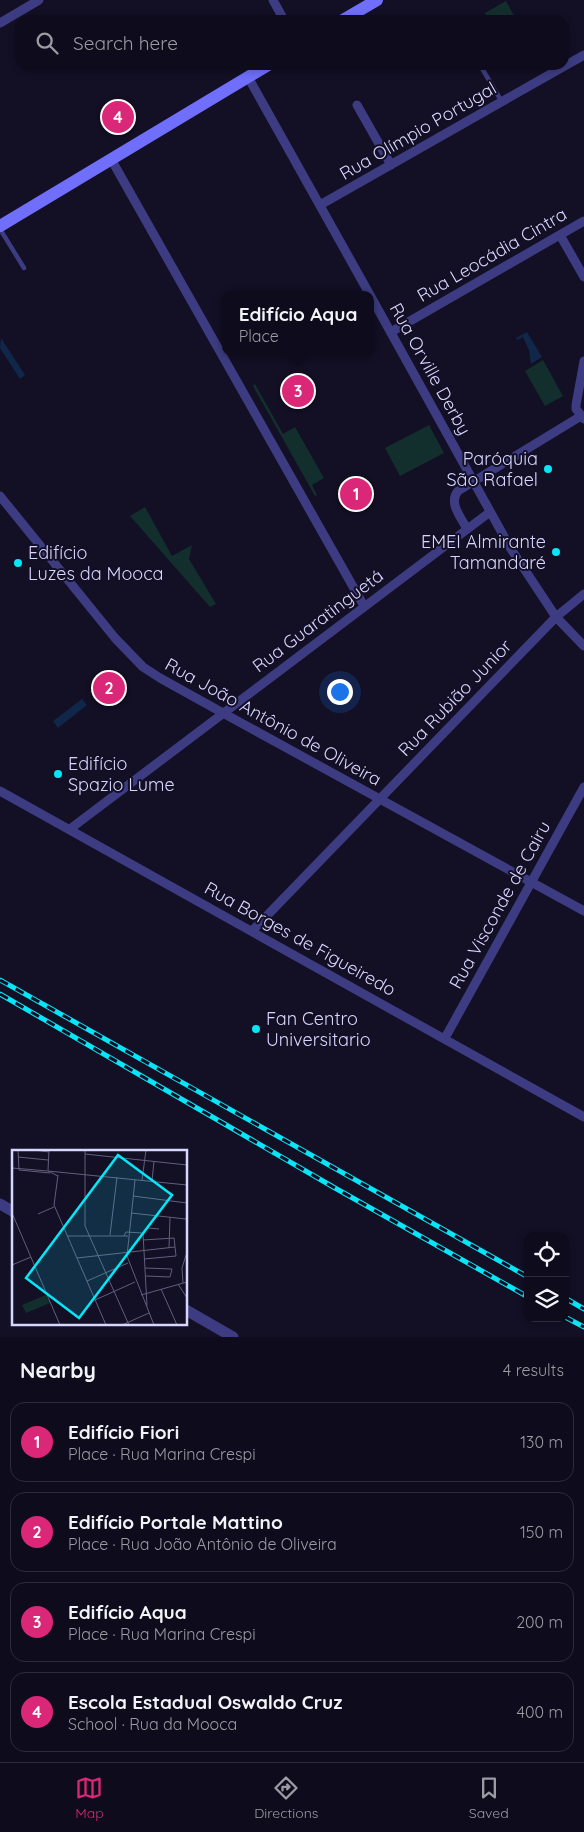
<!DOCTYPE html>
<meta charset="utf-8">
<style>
body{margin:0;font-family:Quicksand,sans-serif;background:#171425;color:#f1f3f6}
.controls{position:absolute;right:15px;bottom:15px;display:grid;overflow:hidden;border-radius:10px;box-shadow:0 2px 8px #0003}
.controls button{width:45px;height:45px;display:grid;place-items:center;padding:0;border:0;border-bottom:1px solid #2e2b3b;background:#0e0b1c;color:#f1f3f6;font:25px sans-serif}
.you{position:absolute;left:339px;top:691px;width:18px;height:18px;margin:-12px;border:4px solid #fff;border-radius:50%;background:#1a73e8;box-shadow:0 0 0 8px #1a73e833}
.badge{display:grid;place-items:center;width:32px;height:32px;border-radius:50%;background:#db2777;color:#fff;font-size:16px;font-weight:700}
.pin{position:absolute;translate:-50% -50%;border:2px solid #fff;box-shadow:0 1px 5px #0006}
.popup{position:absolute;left:222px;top:291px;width:152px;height:65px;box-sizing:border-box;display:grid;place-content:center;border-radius:10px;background:#0e0b1c;filter:drop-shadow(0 1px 4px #0005);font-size:16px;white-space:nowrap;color:#9b9ba3}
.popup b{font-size:19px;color:#f1f3f6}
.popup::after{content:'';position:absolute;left:50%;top:100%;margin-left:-10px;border:10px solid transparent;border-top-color:#0e0b1c}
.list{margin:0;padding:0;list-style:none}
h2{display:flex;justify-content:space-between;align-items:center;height:65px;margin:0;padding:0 20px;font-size:21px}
h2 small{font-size:16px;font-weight:400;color:#9b9ba3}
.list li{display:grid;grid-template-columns:32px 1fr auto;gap:15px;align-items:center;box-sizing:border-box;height:80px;margin:0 10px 10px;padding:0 10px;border:1px solid #2e2b3b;border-radius:15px}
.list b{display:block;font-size:19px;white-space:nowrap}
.list p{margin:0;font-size:16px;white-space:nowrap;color:#9b9ba3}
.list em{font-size:16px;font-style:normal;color:#9b9ba3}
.icon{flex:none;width:28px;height:28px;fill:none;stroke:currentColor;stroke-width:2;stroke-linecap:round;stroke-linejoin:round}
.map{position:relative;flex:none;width:584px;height:1337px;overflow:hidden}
.search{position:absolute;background:#0e0b1c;box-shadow:0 2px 8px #0003;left:15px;right:15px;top:15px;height:55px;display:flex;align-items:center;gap:12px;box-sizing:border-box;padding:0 18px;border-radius:15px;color:#9b9ba3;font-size:19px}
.sheet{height:425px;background:#0e0b1c}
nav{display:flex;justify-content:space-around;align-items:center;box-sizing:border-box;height:70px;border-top:1px solid #2e2b3b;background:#0e0b1c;font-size:14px;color:#9b9ba3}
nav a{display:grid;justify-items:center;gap:2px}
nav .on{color:#db2777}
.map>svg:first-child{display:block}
</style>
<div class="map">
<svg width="584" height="1337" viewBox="0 0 584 1337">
<rect width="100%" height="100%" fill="#130f25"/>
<path fill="#132f2d" d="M506 1 514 16 506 20H489L485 13Z
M543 360 563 396 545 406 525 371Z
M255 384 283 434 295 427 324 478 312 485 317 495 315 496 253 386Z
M429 425 444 453 400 476 385 448Z
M145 507 172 556 192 545 189 559 216 604 210 607 130 516Z"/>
<path fill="#102749" d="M527 332 542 357 531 364 529 350 523 337 517 340 516 338Z
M1 338 25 375 20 379 0 348Z
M82 699 87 705 58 728 53 721Z"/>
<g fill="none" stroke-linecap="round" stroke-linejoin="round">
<path stroke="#3d3c82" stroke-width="4.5" d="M480 65 502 102
M0 229 24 268"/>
<path stroke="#3d3c82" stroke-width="9" d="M273 0 284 20
M0 23 39 0
M248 77 370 295
M357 105 391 165
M111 159 364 606
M320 205 584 55
M560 235 584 277
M370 295 511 549 556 617 584 646
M391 332 584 221
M584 361 576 405V409L584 419
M0 496 115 638 143 667 160 678 223 713 584 911
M467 529C461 517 448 503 458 491L581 416
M0 791 584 1117
M70 829 490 512
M252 931 556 617 584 594
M445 1038 584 787"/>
<path stroke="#3d3c82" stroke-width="11" d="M0 1204 14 1212
M186 1310 233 1337"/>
<path stroke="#6f6ffb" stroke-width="12" d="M343 20 377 0
M0 226 268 65"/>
<defs>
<path id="rail" d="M0 980 528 1277
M0 994 335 1188 528 1297
M565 1298 584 1309
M565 1317 584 1327"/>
</defs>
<use href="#rail" stroke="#07e5f7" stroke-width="5"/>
<use href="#rail" stroke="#130f25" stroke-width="3" stroke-dasharray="9" stroke-linecap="butt"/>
</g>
<g fill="#07e5f7" stroke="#130f25" stroke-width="2">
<circle cx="548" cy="469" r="5"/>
<circle cx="556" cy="552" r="5"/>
<circle cx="18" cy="563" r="5"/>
<circle cx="58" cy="774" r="5"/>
<circle cx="256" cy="1029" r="5"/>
</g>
<g text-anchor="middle" stroke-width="4" stroke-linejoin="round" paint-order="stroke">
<g font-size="18" fill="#d8d5fe" stroke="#130f25">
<text transform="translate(418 131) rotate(-30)" y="6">Rua Olímpio Portugal</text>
<text transform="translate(492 255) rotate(-30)" y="6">Rua Leocádia Cintra</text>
<text transform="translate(430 369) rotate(61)" y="6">Rua Orville Derby</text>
<text transform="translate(318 621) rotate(-37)" y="6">Rua Guaratinguetá</text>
<text transform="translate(455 698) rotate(-46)" y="6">Rua Rubião Junior</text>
<text transform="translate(273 722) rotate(29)" y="6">Rua João Antônio de Oliveira</text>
<text transform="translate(500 905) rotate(-61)" y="6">Rua Visconde de Cairu</text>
<text transform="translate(300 939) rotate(29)" y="6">Rua Borges de Figueiredo</text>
</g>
<g font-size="18" fill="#d8d5fe" stroke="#130f25" text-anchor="start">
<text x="538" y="465" text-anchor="end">Paróquia<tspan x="538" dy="21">São Rafael</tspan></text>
<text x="546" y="548" text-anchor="end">EMEI Almirante<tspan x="546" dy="21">Tamandaré</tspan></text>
<text x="28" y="559">Edifício<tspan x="28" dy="21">Luzes da Mooca</tspan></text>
<text x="68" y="770">Edifício<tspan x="68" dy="21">Spazio Lume</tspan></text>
<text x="266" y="1025">Fan Centro<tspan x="266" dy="21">Universitario</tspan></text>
</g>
</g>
<g transform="translate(12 1150)">
<rect width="175" height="175" fill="#130f25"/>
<path d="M34 145 38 153 14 163 10 155Z" fill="#132f2d"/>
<path fill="none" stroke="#625e7c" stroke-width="1" d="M6 0 7 20 38 23M22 0 37 2M73 0V76L117 175M73 4 175 15M6 7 36 10M0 18 36 21 46 26M36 20 37 0M36 21 175 35M46 25 42 55 94 175M123 30 115 106 142 175M130 30 134 0M140 31 142 11M121 46 175 53M175 57V105M0 63 48 175M119 63 174 69M26 64 42 57M131 83 135 156M131 83 136 78 147 79M98 85 105 27M55 86H116M112 86 114 82 130 83M131 90 162 88 164 106 132 109M157 98 158 67M65 108 163 97M0 115 19 107M133 118 160 119 158 127 134 126M75 131 116 113M171 133 170 118 174 105M166 134 175 148M149 139 165 175M129 145 175 132M83 150 123 132M110 175 137 163"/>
<path fill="#07e5f7" fill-opacity="0.15" stroke="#07e5f7" stroke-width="2.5" d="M106 5 160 45 67 168 14 128Z"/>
<rect width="175" height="175" fill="none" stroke="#d8d5fe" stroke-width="2.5"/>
</g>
</svg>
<div class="controls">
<button><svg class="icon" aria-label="locate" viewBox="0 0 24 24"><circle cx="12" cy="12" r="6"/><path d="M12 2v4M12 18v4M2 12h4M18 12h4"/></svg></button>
<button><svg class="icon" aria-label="layers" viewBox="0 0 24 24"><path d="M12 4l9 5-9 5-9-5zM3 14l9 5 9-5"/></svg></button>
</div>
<div class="you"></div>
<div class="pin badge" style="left:356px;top:494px">1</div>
<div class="pin badge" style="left:109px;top:688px">2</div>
<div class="pin badge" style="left:298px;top:391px">3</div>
<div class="popup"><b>Edifício Aqua</b>Place</div>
<div class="pin badge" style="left:118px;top:117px">4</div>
<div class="search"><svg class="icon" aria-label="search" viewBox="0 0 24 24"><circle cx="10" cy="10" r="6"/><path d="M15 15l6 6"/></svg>Search here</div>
</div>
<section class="sheet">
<h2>Nearby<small>4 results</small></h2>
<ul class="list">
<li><span class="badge">1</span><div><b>Edifício Fiori</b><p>Place · Rua Marina Crespi</p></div><em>130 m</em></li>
<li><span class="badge">2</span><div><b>Edifício Portale Mattino</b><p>Place · Rua João Antônio de Oliveira</p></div><em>150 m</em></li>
<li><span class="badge">3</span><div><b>Edifício Aqua</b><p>Place · Rua Marina Crespi</p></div><em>200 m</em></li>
<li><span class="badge">4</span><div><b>Escola Estadual Oswaldo Cruz</b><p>School · Rua da Mooca</p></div><em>400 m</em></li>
</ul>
</section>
<nav>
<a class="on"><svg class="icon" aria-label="map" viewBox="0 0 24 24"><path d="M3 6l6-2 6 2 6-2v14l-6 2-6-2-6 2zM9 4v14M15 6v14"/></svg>Map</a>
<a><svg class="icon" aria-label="directions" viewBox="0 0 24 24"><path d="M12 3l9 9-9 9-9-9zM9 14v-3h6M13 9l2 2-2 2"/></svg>Directions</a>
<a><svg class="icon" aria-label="saved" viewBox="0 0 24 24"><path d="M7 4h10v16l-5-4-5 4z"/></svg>Saved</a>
</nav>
